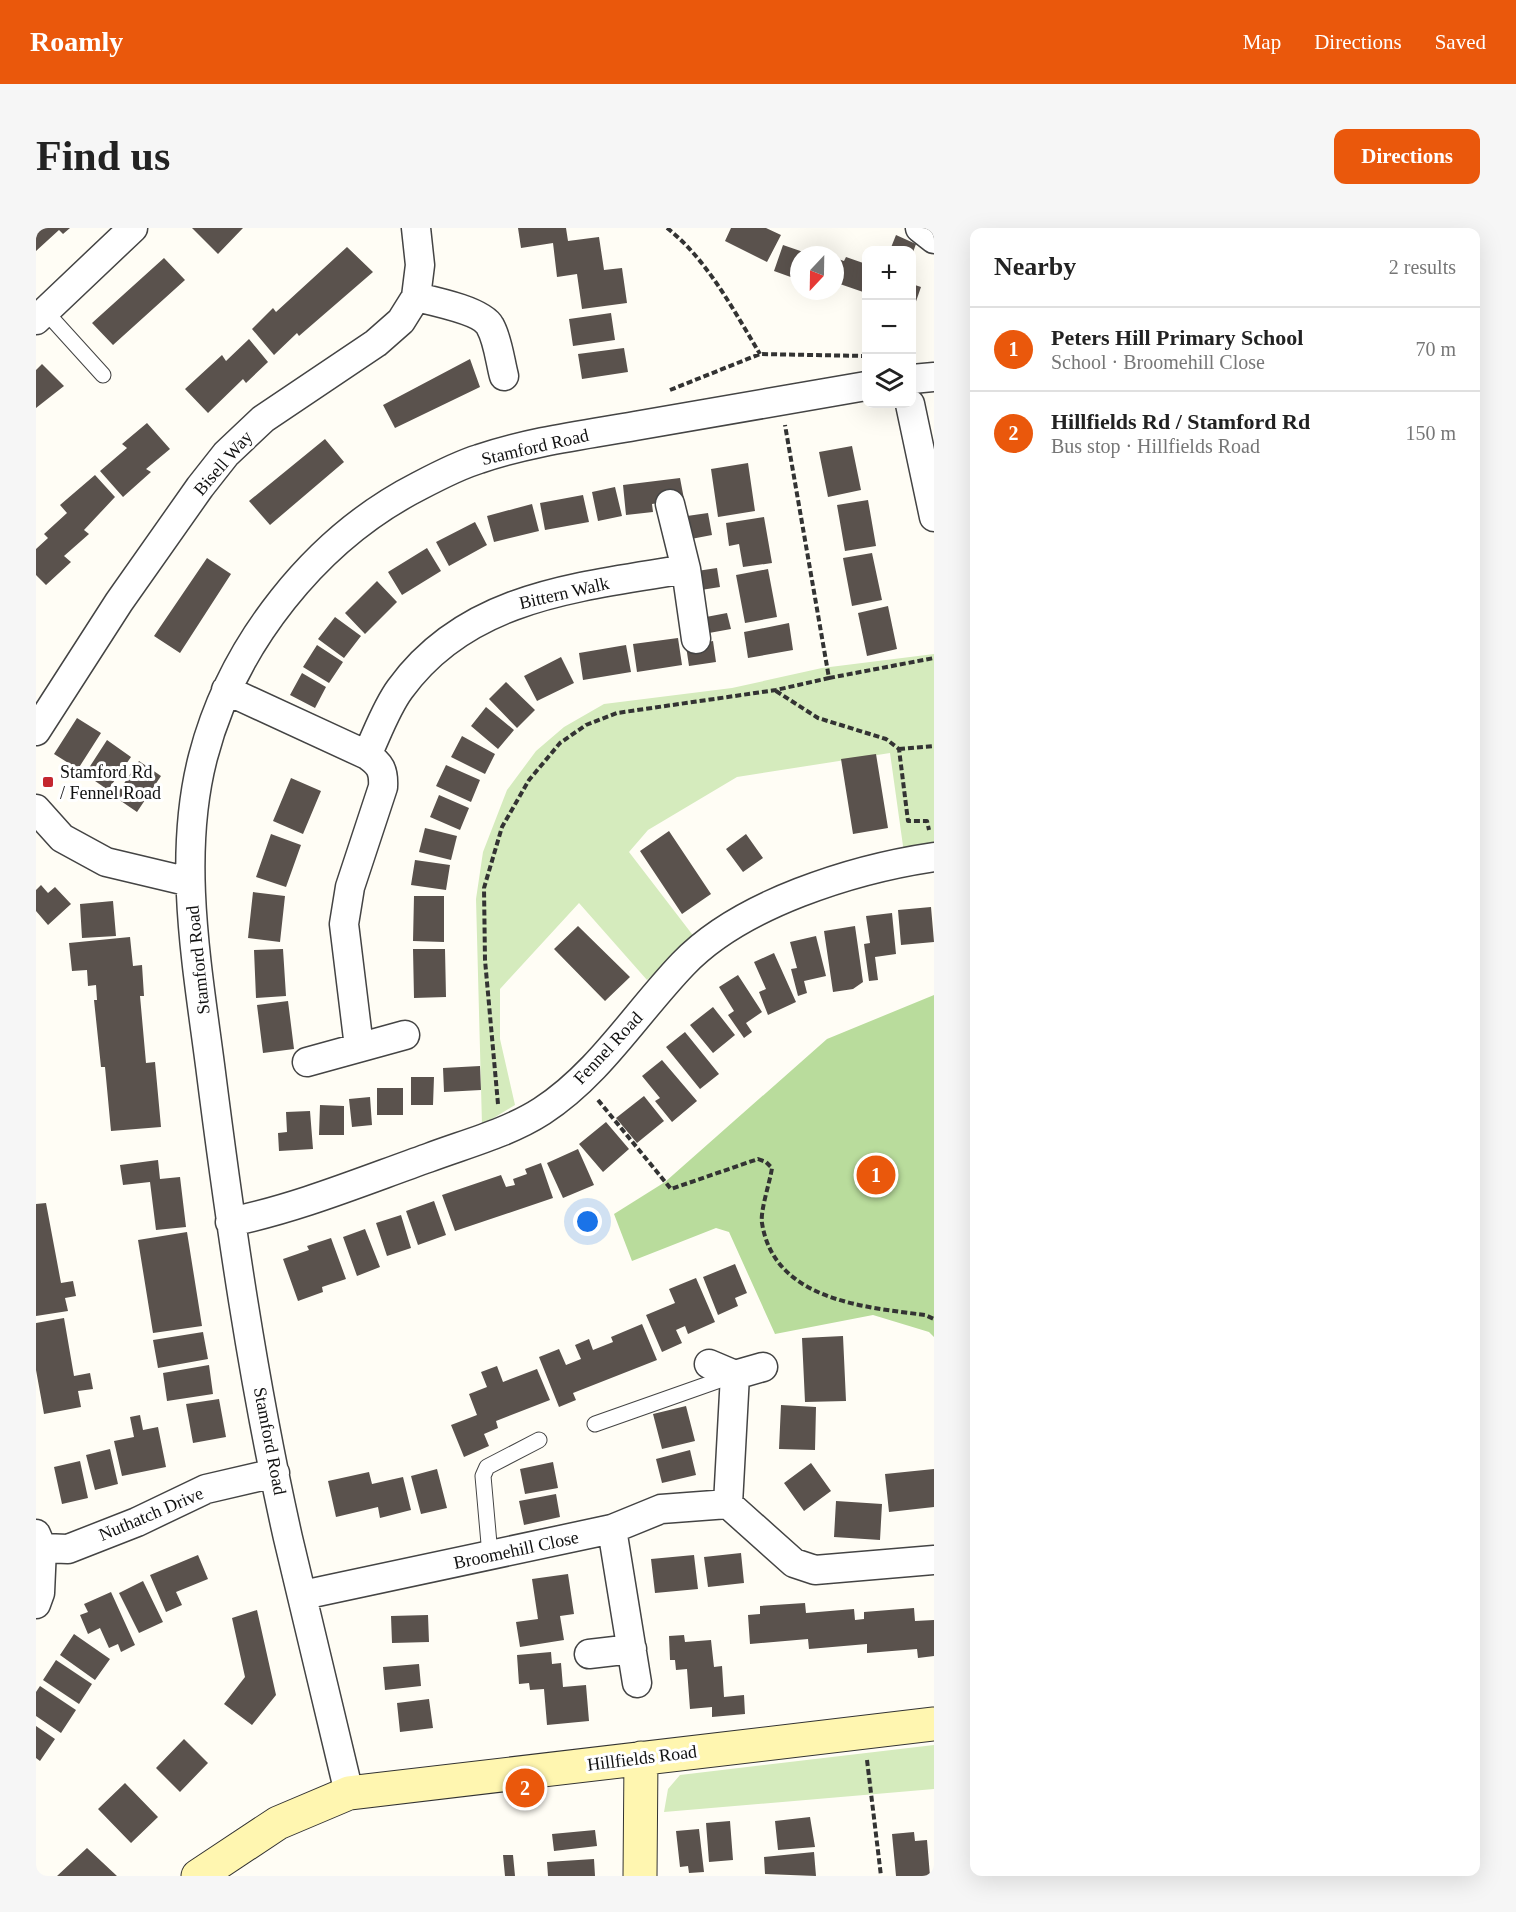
<!DOCTYPE html>
<meta charset="utf-8">
<style>
body{margin:0;font-family:"Times New Roman",serif;background:#f6f6f6;color:#222}
.controls{position:absolute;right:18px;top:18px;display:grid;overflow:hidden;border-radius:12px;box-shadow:0 6px 24px #0002}
.controls button{width:54px;height:54px;display:grid;place-items:center;padding:0;border:0;border-bottom:2px solid #e0e0e0;background:#fff;color:#222;font:30px sans-serif}
.compass{position:absolute;left:754px;top:18px;width:54px;height:54px;border-radius:50%;background:#fff;box-shadow:0 6px 24px #0002;rotate:202deg}
.you{position:absolute;left:552px;top:994px;width:21px;height:21px;margin:-15px;border:4px solid #fff;border-radius:50%;background:#1a73e8;box-shadow:0 0 0 9px #1a73e833}
.badge{display:grid;place-items:center;width:39px;height:39px;border-radius:50%;background:#ea580c;color:#fff;font-size:20px;font-weight:700}
.pin{position:absolute;translate:-50% -50%;border:3px solid #fff;box-shadow:0 2px 6px #0006}
.list{margin:0;padding:0;list-style:none}
h2{display:flex;justify-content:space-between;align-items:center;height:78px;margin:0;padding:0 24px;font-size:26px}
h2 small{font-size:20px;font-weight:400;color:#767676}
.list li{display:grid;grid-template-columns:39px 1fr auto;gap:18px;align-items:center;box-sizing:border-box;height:84px;padding:0 24px;border-top:2px solid #e0e0e0}
.list b{display:block;font-size:22px;white-space:nowrap}
.list p{margin:0;font-size:20px;white-space:nowrap;color:#767676}
.list em{font-size:20px;font-style:normal;color:#767676}
.icon{flex:none;width:33px;height:33px;fill:none;stroke:currentColor;stroke-width:2;stroke-linecap:round;stroke-linejoin:round}
.map{position:relative;flex:none;width:898px;height:1648px;overflow:hidden;border-radius:12px}
header{display:flex;align-items:center;gap:36px;box-sizing:border-box;height:84px;padding:0 30px;background:#ea580c;color:#fff}
header strong{font-size:28px}
nav{display:flex;gap:33px;margin-inline-start:auto;font-size:21px}
.intro{display:flex;align-items:center;justify-content:space-between;box-sizing:border-box;height:144px;padding:0 36px}
h1{margin:0;font-size:42px}
.button{padding:15px 27px;border-radius:12px;background:#ea580c;color:#fff;font-size:21px;font-weight:700}
main{display:flex;gap:36px;padding:0 36px}
aside{flex:1;background:#fff;border-radius:12px;box-shadow:0 6px 24px #0002}
.map>svg:first-child{display:block}
</style>
<header>
<strong>Roamly</strong>
<nav><a>Map</a><a>Directions</a><a>Saved</a></nav>
</header>
<div class="intro"><h1>Find us</h1><a class="button">Directions</a></div>
<main>
<div class="map">
<svg width="898" height="1648" viewBox="0 0 898 1648">
<rect width="100%" height="100%" fill="#fffdf5"/>
<path fill="#d5ebbd" d="M898 426V619L868 625 854 525 701 549 612 602 593 624 659 710 611 752 543 675 464 761V811L479 877 446 897 440 671 447 624 471 562 500 523 528 499 568 476 696 460 786 440Z
M898 1517V1561L628 1584 632 1561 644 1547Z"/>
<path fill="#b9dc9c" d="M898 767V1109L893 1104 837 1087 739 1106 693 1004 680 1000 596 1033 578 986 629 954 791 811Z"/>
<path fill="#5a524d" d="M0 0H34L27 6 23 2 0 23Z
M156 0H207L182 26Z
M482 0H530L532 13 563 9 568 42 586 40 591 75 546 81 541 46 521 49 517 15 485 20Z
M695 0H730L745 7 731 34 689 13Z
M860 7 880 16 876 27V22H854Z
M747 17 776 27H763V52L738 43Z
M311 19 337 44 263 108 261 105 238 127 216 101 237 80 240 84Z
M810 29 830 36V65L801 55 799 59V30L808 33Z
M128 30 149 52 77 117 56 95Z
M876 56 885 59 876 85Z
M575 85 579 112 537 118 533 91Z
M213 111 232 134 210 155 207 151 172 185 149 161 186 127 190 133Z
M588 120 592 144 546 151 542 126Z
M434 131 444 159 359 200 347 177Z
M6 136 28 158 0 180V142Z
M111 195 134 221 110 241 115 244 87 269 64 243 91 220 86 216Z
M289 211 308 234 234 297 213 273Z
M816 218 825 262 792 269 783 224Z
M712 235 719 283 682 289 675 241Z
M59 247 79 269 48 302 53 306 28 328 35 334 10 357 0 347V321L12 310 8 306 31 285 24 277Z
M644 250 648 271 616 276 617 284 590 287 587 257Z
M579 259 586 288 562 293 556 264Z
M547 267 553 294 509 302 504 275Z
M832 272 840 318 809 323 801 277Z
M496 276 503 303 458 314 451 288Z
M672 285 676 307 655 311 651 288Z
M728 289 736 335 707 339 703 316 693 318 690 295Z
M439 294 451 317 413 338 400 314Z
M391 320 405 343 366 367 352 344Z
M836 325 846 372 816 378 807 330Z
M171 330 195 346 144 425 118 408Z
M681 340 684 359 665 362 661 343Z
M732 341 741 389 709 395 700 347Z
M341 353 361 374 329 406 309 385Z
M852 378 861 421 831 428 822 385Z
M691 385 695 401 673 405 670 389Z
M299 389 325 408 308 430 282 411Z
M753 395 757 422 712 430 708 404Z
M642 410 646 437 601 444 597 416Z
M677 413 680 434 653 438 650 418Z
M281 417 307 434 293 455 267 439Z
M590 417 595 444 547 452 543 425Z
M525 429 538 455 501 473 488 448Z
M266 445 290 459 279 480 254 467Z
M470 454 499 482 481 500 453 471Z
M450 479 478 502 462 521 435 498Z
M41 490 65 505 42 541 18 526Z
M426 508 459 526 449 546 415 529Z
M71 512 95 529 72 562 49 546Z
M840 526 852 600 817 606 805 531Z
M103 533 125 548 101 584 79 569Z
M410 537 444 552 435 574 400 558Z
M255 550 285 563 267 606 237 593Z
M403 567 433 580 424 602 394 589Z
M389 600 421 608 415 632 383 624Z
M633 603 675 666 646 686 604 623Z
M235 606 265 617 250 659 220 649Z
M710 606 727 630 707 644 690 621Z
M379 632 414 637 410 662 375 657Z
M5 657 12 665 19 659 35 676 12 697 0 683V662Z
M217 664 249 668 244 714 212 710Z
M378 668H408V714L377 713Z
M77 673 80 708 46 710 44 676Z
M895 679 898 714 865 717 862 682Z
M856 685 860 726 839 729 842 752 833 753 828 716 834 715 830 688Z
M542 698 594 749 569 773 518 721Z
M819 698 827 754 817 761 797 764 788 703Z
M780 708 790 748 768 753 771 765 762 768 755 741 761 740 754 714Z
M94 709 97 738 106 737 108 768H104L110 835 119 834 125 899 75 903 69 839H65L58 772H61L60 757 52 758 51 742 36 743 33 715Z
M247 721 250 768 220 770 218 722Z
M377 721H409L410 769 378 770Z
M738 725 760 774 732 787 723 764 730 761 718 734Z
M702 747 726 784 710 795 716 804 708 810 692 787 698 783 683 759Z
M252 773 258 821 227 825 221 777Z
M677 779 699 807 677 825 654 797Z
M649 804 683 846 664 861 630 819Z
M626 832 661 873 636 894 619 873 624 870 606 848Z
M444 838 445 862 408 864 407 840Z
M375 849H398L397 877H375Z
M341 860H367V887H341Z
M608 868 628 893 601 915 580 890Z
M334 869 336 897 316 899 313 871Z
M284 877 308 878V907H283Z
M274 883 277 921 243 923 242 905 251 904 250 884Z
M570 894 593 921 567 944 543 916Z
M542 921 558 957 527 970 511 935Z
M122 932 124 951 144 949 150 999 120 1002 114 954 87 957 84 937Z
M505 935 517 970 419 1003 406 967 465 947 470 959 479 957 477 951 491 946 489 941Z
M398 973 410 1007 382 1017 370 983Z
M10 975 25 1055 37 1053 40 1068 29 1070 32 1083 0 1088V976Z
M365 987 375 1020 351 1028 340 995Z
M329 1001 344 1039 321 1048 307 1009Z
M151 1004 166 1098 117 1105 102 1012Z
M295 1010 310 1051 286 1059 287 1064 262 1073 247 1031 273 1022 271 1018Z
M699 1036 711 1065 699 1070 702 1078 682 1087 667 1049Z
M660 1050 679 1094 652 1106 649 1098 640 1102 646 1115 626 1124 610 1087 639 1075 633 1061Z
M28 1090 38 1148 54 1145 57 1161 42 1163 45 1179 8 1186 0 1142V1095Z
M606 1096 621 1132 537 1165 540 1172 523 1179 503 1129 523 1121 530 1137 545 1131 539 1117 553 1111 557 1122 577 1114 575 1109Z
M167 1104 172 1131 122 1140 117 1112Z
M807 1108 810 1173 769 1174 766 1110Z
M173 1137 177 1166 131 1173 127 1145Z
M461 1138 467 1154 501 1141 514 1172 460 1193 462 1200 448 1206 453 1218 428 1229 415 1197 441 1187 433 1166 451 1159 445 1144Z
M183 1171 190 1209 157 1215 150 1176Z
M745 1177 780 1179 779 1222 743 1221Z
M650 1178 659 1213 626 1221 617 1186Z
M104 1187 107 1202 122 1199 130 1239 86 1248 78 1213 98 1209 94 1189Z
M74 1221 82 1256 59 1262 50 1227Z
M654 1222 660 1247 626 1255 620 1231Z
M44 1233 52 1270 26 1276 18 1239Z
M517 1234 522 1260 489 1266 484 1241Z
M775 1235 795 1263 768 1283 748 1255Z
M401 1241 411 1280 385 1286 375 1248Z
M898 1241V1279L853 1284 849 1246Z
M333 1244 336 1256 367 1249 375 1282 344 1290 342 1279 300 1289 292 1253Z
M520 1266 524 1289 488 1297 483 1273Z
M800 1273 846 1276 844 1312 798 1309Z
M705 1325 708 1355 672 1359 668 1329Z
M162 1327 172 1351 140 1364 146 1377 130 1384 114 1347Z
M658 1327 662 1361 619 1365 615 1331Z
M532 1346 538 1386 524 1388 528 1412 484 1419 480 1394 502 1391 496 1351Z
M107 1353 127 1394 103 1405 83 1365Z
M75 1364 99 1417 85 1424 82 1416 73 1420 64 1400 52 1406 44 1387 52 1384 48 1376Z
M769 1375 770 1385 818 1381 819 1392 828 1391V1384L878 1380 879 1393 898 1392V1428L882 1430 881 1421 831 1425V1416L773 1421 772 1411 714 1416 712 1387 724 1386V1378Z
M221 1382 240 1467 216 1497 188 1476 209 1449 196 1390Z
M392 1387 393 1414 356 1415 355 1388Z
M38 1406 74 1431 59 1452 24 1427Z
M648 1407 649 1414 675 1412 678 1439 686 1438 688 1469 708 1467 709 1486 676 1489V1479L654 1481 651 1441 640 1442 639 1432H634L633 1408Z
M515 1424 516 1436 525 1435 527 1459 550 1457 553 1493 511 1497 508 1461 494 1462 493 1455 483 1456 481 1427Z
M20 1432 56 1456 43 1476 7 1452Z
M383 1436 385 1458 349 1462 347 1439Z
M4 1458 40 1482 25 1505 0 1488V1464Z
M393 1471 397 1500 364 1504 361 1475Z
M0 1498 19 1511 4 1533 0 1530Z
M148 1511 172 1535 144 1564 120 1540Z
M89 1555 122 1589 95 1615 62 1581Z
M774 1589 779 1619 742 1622 739 1593Z
M694 1593 697 1632 673 1634 670 1595Z
M663 1601 668 1644 653 1645 652 1638 644 1639 640 1603Z
M559 1602 561 1618 518 1623 516 1606Z
M878 1604 879 1613 891 1612 894 1648H860L856 1606Z
M51 1620 81 1648H21Z
M778 1624 780 1648 729 1646 728 1629Z
M467 1627H477L479 1648H469Z
M558 1631 559 1648H512L511 1634Z"/>
<g fill="none" stroke-linecap="round" stroke-linejoin="round">
<defs>
<path id="lane" d="M9 83 67 147
M559 1196 698 1147
M454 1327 447 1248 451 1239 503 1212"/>
<path id="street" d="M884 0 898 11
M380 69C397 73 446 83 454 98 462 112 464 133 468 148
M0 92 97 0
M876 151 898 149
M874 176 898 289
M634 276 650 341 660 411
M190 462 331 527
M0 503 83 374 164 259 190 226 227 191 340 115 365 93 380 69 384 37 380 0
M0 581 26 610 70 634 154 654
M323 819 308 696 314 659 347 559C348 542 344 536 331 527 341 506 350 480 364 461 432 367 544 359 650 341
M271 834 369 807
M194 994C262 980 327 953 392 930 429 916 472 905 506 883 563 846 600 785 647 736 704 676 817 641 898 629
M673 1136 699 1147 727 1139
M692 1276 699 1147
M576 1301 601 1455
M0 1306 6 1320 32 1321 101 1294 170 1261 239 1245
M267 1367 576 1301 625 1281 692 1276 758 1335 779 1342 898 1332
M0 1376 4 1365 6 1320
M553 1426 596 1421
M313 1565C293 1480 272 1395 252 1310 217 1154 194 995 174 837 161 737 141 629 167 529 196 417 279 311 383 258 402 248 423 237 443 231 493 214 547 207 599 198 676 184 753 171 830 158"/>
<path id="secondary" d="M162 1648 242 1595 313 1565 898 1496
M604 1648 605 1530"/>
</defs>
<use href="#lane" stroke="#444" stroke-width="17"/>
<use href="#street" stroke="#444" stroke-width="31"/>
<use href="#secondary" stroke="#333" stroke-width="35"/>
<path stroke="#333" stroke-width="4" stroke-dasharray="6 3" stroke-linecap="butt" d="M631 0C671 31 698 83 724 126
M634 162 724 126 830 128
M793 450 898 430
M740 463 782 490 850 511 863 521 872 593H891L893 602
M863 521 898 518
M562 872 635 961 722 931 730 934 736 940C734 954 724 983 726 995 738 1072 827 1079 889 1087L898 1091
M462 876 449 732 448 660 466 599 493 552 524 515 550 497 581 485 740 462 793 450 749 197
M831 1532 845 1648"/>
<use href="#lane" stroke="#fff" stroke-width="15"/>
<use href="#street" stroke="#fff" stroke-width="28"/>
<use href="#secondary" stroke="#fff6b0" stroke-width="33"/>
</g>
<rect fill="#c4262e" stroke="#fff" stroke-width="2" x="6" y="548" width="12" height="12" rx="3"/>
<g text-anchor="middle" stroke-width="6" stroke-linejoin="round" paint-order="stroke">
<g font-size="18" fill="#111" stroke="#fff">
<text transform="translate(499 219) rotate(-13)" y="6">Stamford Road</text>
<text transform="translate(187 235) rotate(-49)" y="6">Bisell Way</text>
<text transform="translate(528 365) rotate(-13)" y="6">Bittern Walk</text>
<text transform="translate(162 732) rotate(-96)" y="6">Stamford Road</text>
<text transform="translate(572 820) rotate(-47)" y="6">Fennel Road</text>
<text transform="translate(234 1213) rotate(79)" y="6">Stamford Road</text>
<text transform="translate(115 1286) rotate(-23)" y="6">Nuthatch Drive</text>
<text transform="translate(480 1322) rotate(-12)" y="6">Broomehill Close</text>
<text transform="translate(606 1530) rotate(-7)" y="6">Hillfields Road</text>
</g>
<g font-size="18" fill="#111" stroke="#fff" text-anchor="start">
<text x="24" y="550">Stamford Rd<tspan x="24" dy="21">/ Fennel Road</tspan></text>
</g>
</g>
</svg>
<div class="controls">
<button>+</button>
<button>−</button>
<button><svg class="icon" aria-label="layers" viewBox="0 0 24 24"><path d="M12 4l9 5-9 5-9-5zM3 14l9 5 9-5"/></svg></button>
</div>
<svg class="compass" viewBox="-18 -18 36 36"><path d="M0-13l5 13h-10z" fill="#e53935"/><path d="M0 13l5-13h-10z" fill="#767676"/></svg>
<div class="you"></div>
<div class="pin badge" style="left:840px;top:947px">1</div>
<div class="pin badge" style="left:489px;top:1560px">2</div>
</div>
<aside>
<h2>Nearby<small>2 results</small></h2>
<ul class="list">
<li><span class="badge">1</span><div><b>Peters Hill Primary School</b><p>School · Broomehill Close</p></div><em>70 m</em></li>
<li><span class="badge">2</span><div><b>Hillfields Rd / Stamford Rd</b><p>Bus stop · Hillfields Road</p></div><em>150 m</em></li>
</ul>
</aside>
</main>
